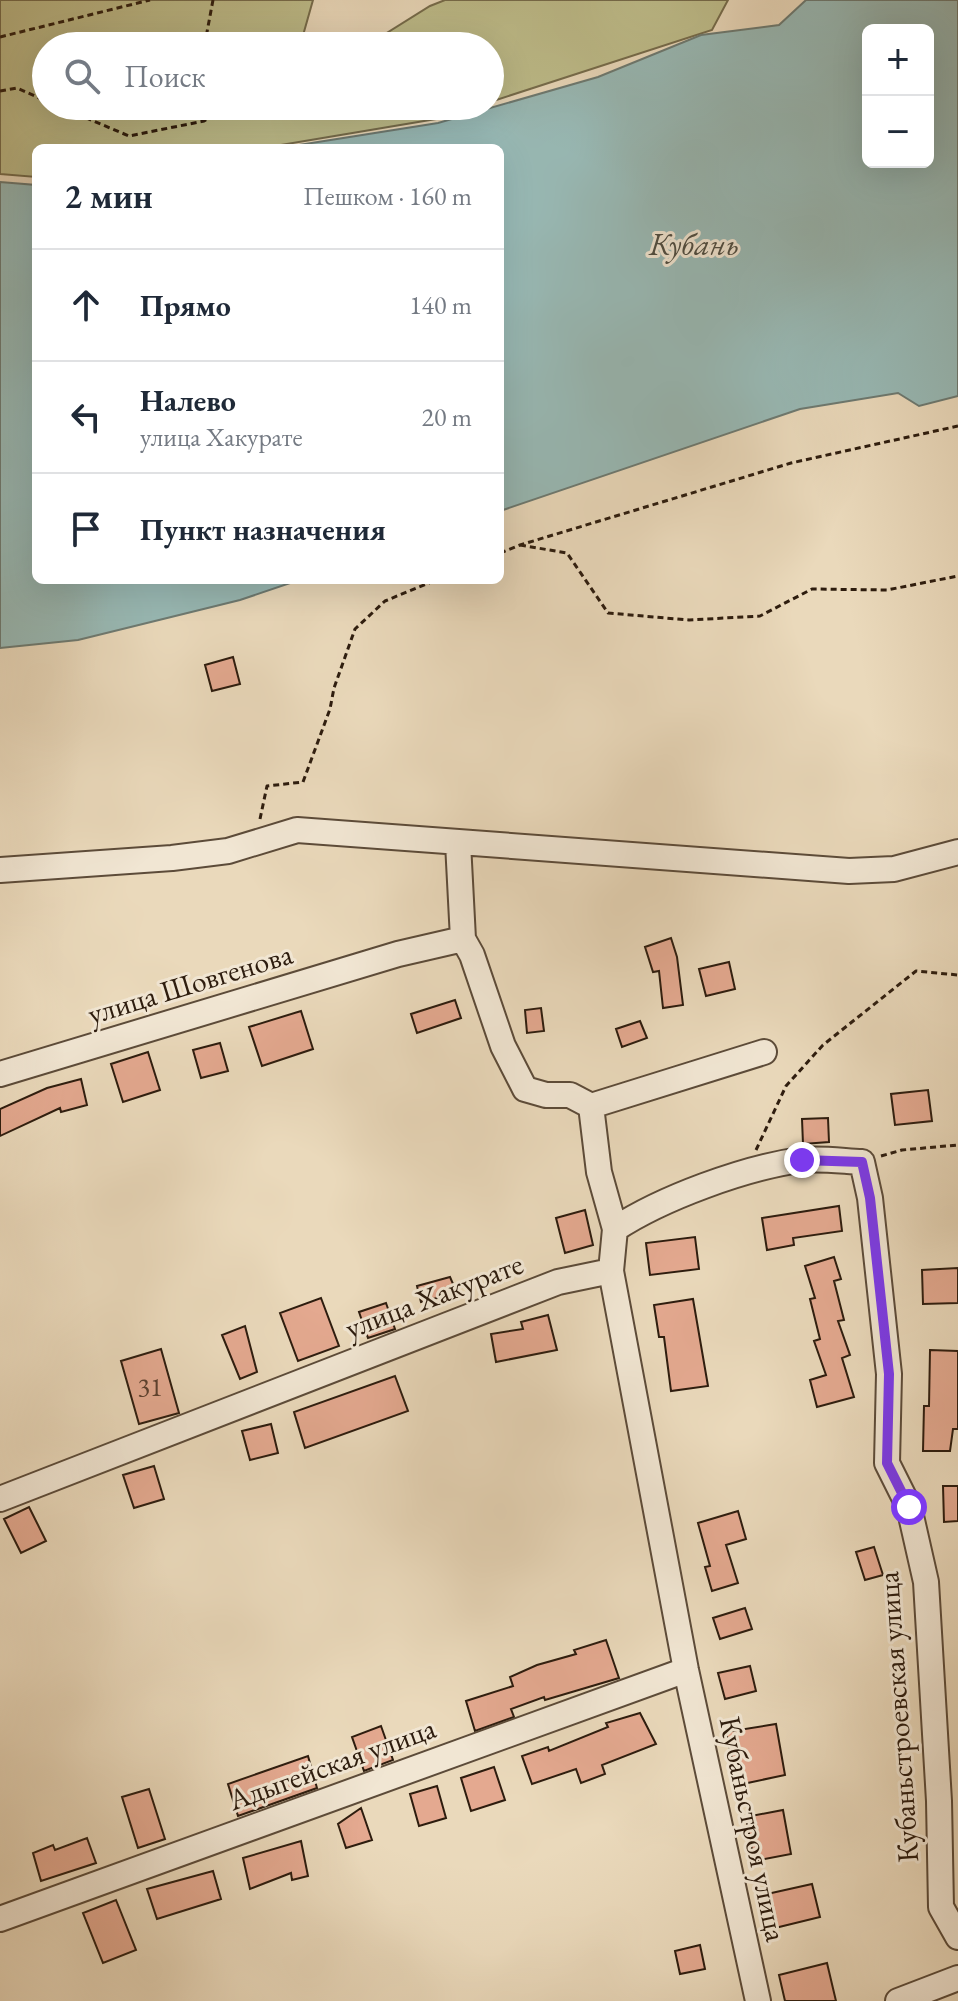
<!DOCTYPE html>
<html lang="ru">
<meta charset="utf-8">
<style>
body{margin:0;font-family:"EB Garamond",serif;background:#f6f6f7;color:#1f2937}
.controls{position:absolute;right:24px;top:24px;display:grid;overflow:hidden;border-radius:12px;box-shadow:0 8px 32px #0002}
.controls button{width:72px;height:72px;display:grid;place-items:center;padding:0;border:0;border-bottom:2px solid #e0e1e3;background:#fff;color:#1f2937;font:40px sans-serif}
.stop{position:absolute;width:24px;height:24px;margin:-18px;border:6px solid #7c3aed;border-radius:50%;background:#fff}
.stop.end{background:#7c3aed;border-color:#fff;box-shadow:0 2px 8px #0008}
.list{margin:0;padding:0;list-style:none}
h2{display:flex;justify-content:space-between;align-items:center;height:104px;margin:0;padding:0 32px;font-size:34px}
h2 small{font-size:26px;font-weight:400;color:#747a83}
.list li{display:grid;grid-template-columns:52px 1fr auto;gap:24px;align-items:center;box-sizing:border-box;height:112px;padding:0 32px;border-top:2px solid #e0e1e3}
.list b{display:block;font-size:30px;white-space:nowrap}
.list p{margin:0;font-size:26px;white-space:nowrap;color:#747a83}
.list em{font-size:26px;font-style:normal;color:#747a83}
.icon{flex:none;width:44px;height:44px;fill:none;stroke:currentColor;stroke-width:2;stroke-linecap:round;stroke-linejoin:round}
.map{position:relative;flex:none;width:958px;height:2001px;overflow:hidden}
.search{position:absolute;background:#fff;box-shadow:0 8px 32px #0002;left:32px;top:32px;width:472px;height:88px;display:flex;align-items:center;gap:20px;box-sizing:border-box;padding:0 28px;border-radius:44px;color:#747a83;font-size:30px}
.panel{position:absolute;background:#fff;box-shadow:0 8px 32px #0002;left:32px;top:144px;width:472px;height:440px;border-radius:12px}
.map>svg:first-child{display:block}
</style>
<div class="map">
<svg width="958" height="2001" viewBox="0 0 958 2001">
<rect width="100%" height="100%" fill="#ead9bb"/>
<filter id="stains"><feTurbulence type="fractalNoise" baseFrequency=".0025" numOctaves="4"/><feColorMatrix values="0 0 0 0 .2 0 0 0 0 .09 0 0 0 0 .02 0 0 0 .5 -.17"/></filter>
<radialGradient id="worn" r=".72"><stop offset=".6" stop-color="#630" stop-opacity="0"/><stop offset="1" stop-color="#630" stop-opacity=".3"/></radialGradient>
<path fill="#bebd8b" stroke="#766c4c" stroke-width="2" d="M0 0H313L300 46H46V106H478L442 118 263 148H36V177L0 174Z
M445 0H728L712 30 490 102V46H366L430 6Z"/>
<path fill="#98b9b5" stroke="#6d7a72" stroke-width="2" fill-rule="evenodd" d="M806 0H958V396L919 406 898 393 800 409 500 511V148H280L438 123 598 77 701 35 779 25ZM868 30H928V162H868Z
M0 182 36 185V580H299L240 600 78 640 0 648Z"/>
<path fill="#e4a990" stroke="#2d1c0e" stroke-width="2" d="M233 657 240 684 212 691 205 665Z
M671 938 677 957 683 1005 663 1008 659 971 653 972 645 947Z
M729 962 735 989 706 996 699 969Z
M455 1000 461 1018 417 1033 411 1014Z
M541 1008 544 1031 527 1033 525 1010Z
M301 1011 313 1049 262 1066 249 1027Z
M640 1021 647 1038 622 1047 616 1029Z
M220 1043 228 1071 201 1078 193 1050Z
M148 1052 160 1090 123 1102 111 1064Z
M81 1079 87 1105 61 1112 60 1108 0 1136V1109L47 1088Z
M928 1090 932 1121 895 1125 891 1094Z
M828 1118 829 1142 803 1144 802 1119Z
M839 1206 842 1231 793 1238 794 1245 767 1250 762 1218Z
M585 1210 593 1245 565 1253 556 1218Z
M695 1237 699 1269 650 1275 646 1243Z
M834 1257 841 1279 834 1281 844 1320 838 1321 850 1355 842 1358 854 1397 817 1407 810 1380 826 1375 814 1341 820 1339 810 1299 815 1298 805 1266Z
M958 1268V1303L923 1304 922 1270Z
M450 1277 457 1293 421 1302 417 1286Z
M321 1298 339 1346 298 1361 280 1313Z
M693 1299 708 1386 671 1391 664 1337H659L654 1305Z
M386 1303 395 1329 368 1338 359 1312Z
M548 1315 557 1350 496 1362 491 1334 523 1329 521 1322Z
M245 1326 257 1372 240 1379 222 1335Z
M161 1349 179 1413 139 1424 121 1361Z
M930 1350 958 1351V1429H953L950 1451H923L924 1406H929Z
M395 1376 408 1411 305 1448 294 1412Z
M271 1424 278 1453 250 1460 242 1431Z
M154 1466 164 1499 134 1508 123 1475Z
M943 1486H958V1521L944 1522Z
M29 1507 46 1541 21 1553 4 1519Z
M738 1511 746 1539 726 1545 738 1583 712 1591 705 1567 710 1566 698 1523Z
M874 1547 883 1575 865 1580 856 1552Z
M745 1608 752 1629 720 1639 713 1618Z
M606 1640 619 1678 545 1700 544 1697 511 1709 514 1717 475 1731 466 1701 513 1686 510 1677 537 1665 576 1654 574 1650Z
M750 1666 756 1691 725 1699 718 1673Z
M640 1713 656 1744 602 1765 605 1774 581 1783 576 1769 532 1784 522 1756 548 1747 549 1751 608 1727 606 1723Z
M776 1724 785 1775 738 1785 726 1732Z
M381 1726 393 1760 364 1771 352 1737Z
M308 1756 317 1788 238 1816 228 1784Z
M494 1767 505 1800 471 1811 461 1778Z
M437 1786 446 1818 419 1826 410 1794Z
M149 1789 165 1839 138 1848 122 1797Z
M361 1808 372 1840 346 1848 338 1824Z
M783 1810 791 1854 754 1861 746 1817Z
M87 1838 96 1863 41 1881 33 1853 53 1845 55 1850Z
M301 1841 308 1876 292 1880 291 1873 250 1889 243 1858Z
M213 1871 221 1899 157 1919 147 1889Z
M812 1884 820 1917 775 1928 767 1894Z
M116 1900 136 1950 103 1963 83 1913Z
M700 1945 705 1969 680 1974 675 1951Z
M827 1963 836 2001H785L779 1975Z"/>
<g fill="none" stroke-linecap="round" stroke-linejoin="round">
<defs>
<path id="minor" d="M458 843 463 939
M0 870 172 858 228 851 297 830 849 871 894 869 958 852
M0 1074 398 954 463 939 472 955 503 1046 525 1089 546 1095H570L591 1106 599 1172 615 1229
M591 1106 764 1052
M0 1499 558 1282 611 1271
M0 1919 686 1670
M758 2001 686 1670 611 1271 615 1229C662 1198 744 1168 800 1160 820 1158 842 1161 862 1162L870 1198 889 1374 887 1463 909 1507 926 1582 939 1801 941 1907 958 1937
M898 2001 958 1978"/>
</defs>
<use href="#minor" stroke="#5c4b39" stroke-width="28"/>
<path stroke="#2d1c0e" stroke-width="3" stroke-dasharray="6 4" stroke-linecap="butt" d="M213 0 207 32 215 46
M0 37 150 0
M0 91 17 88 46 101
M58 106 129 136 204 121 227 106
M520 545 567 553 608 613 689 620 760 616 812 589 887 590 958 576
M500 553 520 545 791 463 958 426
M260 819 267 786 303 782 330 709 334 688 355 629 385 601 436 580
M756 1150 786 1086 823 1045 916 971 958 975
M881 1156 902 1150 958 1145"/>
<use href="#minor" stroke="#f1e6d3" stroke-width="24"/>
</g>
<g fill="none" stroke-linecap="round" stroke-linejoin="round">
<path stroke="#7c3aed" stroke-width="10" d="M802 1160 862 1162 870 1198 889 1374 887 1463 909 1507"/>
</g>
<g text-anchor="middle" stroke-width="6" stroke-linejoin="round" paint-order="stroke">
<g font-size="26" fill="#5b3f2e">
<text x="150" y="1396">31</text>
</g>
<g font-size="30" fill="#2d1c0e" stroke="#f1e6d3">
<text transform="translate(190 984) rotate(-17)" y="10">улица Шовгенова</text>
<text transform="translate(434 1296) rotate(-21)" y="10">улица Хакурате</text>
<text transform="translate(898 1717) rotate(-94)" y="10">Кубаньстроевская улица</text>
<text transform="translate(332 1764) rotate(-20)" y="10">Адыгейская улица</text>
<text transform="translate(753 1829) rotate(78)" y="10">Кубаньстроя улица</text>
</g>
<g font-size="32" font-style="italic" fill="#4d4b40" stroke="#f1e6d3">
<text x="694" y="255">Кубань</text>
</g>
</g>
<rect width="100%" height="100%" filter="url(#stains)"/>
<rect width="100%" height="100%" fill="url(#worn)"/>
</svg>
<div class="controls">
<button>+</button>
<button>−</button>
</div>
<div class="stop" style="left:909px;top:1507px"></div>
<div class="stop end" style="left:802px;top:1160px"></div>
<div class="search"><svg class="icon" aria-label="search" viewBox="0 0 24 24"><circle cx="10" cy="10" r="6"/><path d="M15 15l6 6"/></svg>Поиск</div>
<section class="panel">
<h2>2 мин<small>Пешком · 160 m</small></h2>
<ul class="list">
<li><svg class="icon" aria-label="ahead" viewBox="0 0 24 24"><path d="M12 20V5M6 11l6-6 6 6"/></svg><div><b>Прямо</b></div><em>140 m</em></li>
<li><svg class="icon" aria-label="left" viewBox="0 0 24 24"><path d="M17 20v-9H6M10 6l-5 5 5 5"/></svg><div><b>Налево</b><p>улица Хакурате</p></div><em>20 m</em></li>
<li><svg class="icon" aria-label="arrive" viewBox="0 0 24 24"><path d="M6 21V4h12l-3 4 3 4H6"/></svg><div><b>Пункт назначения</b></div></li>
</ul>
</section>
</div>
